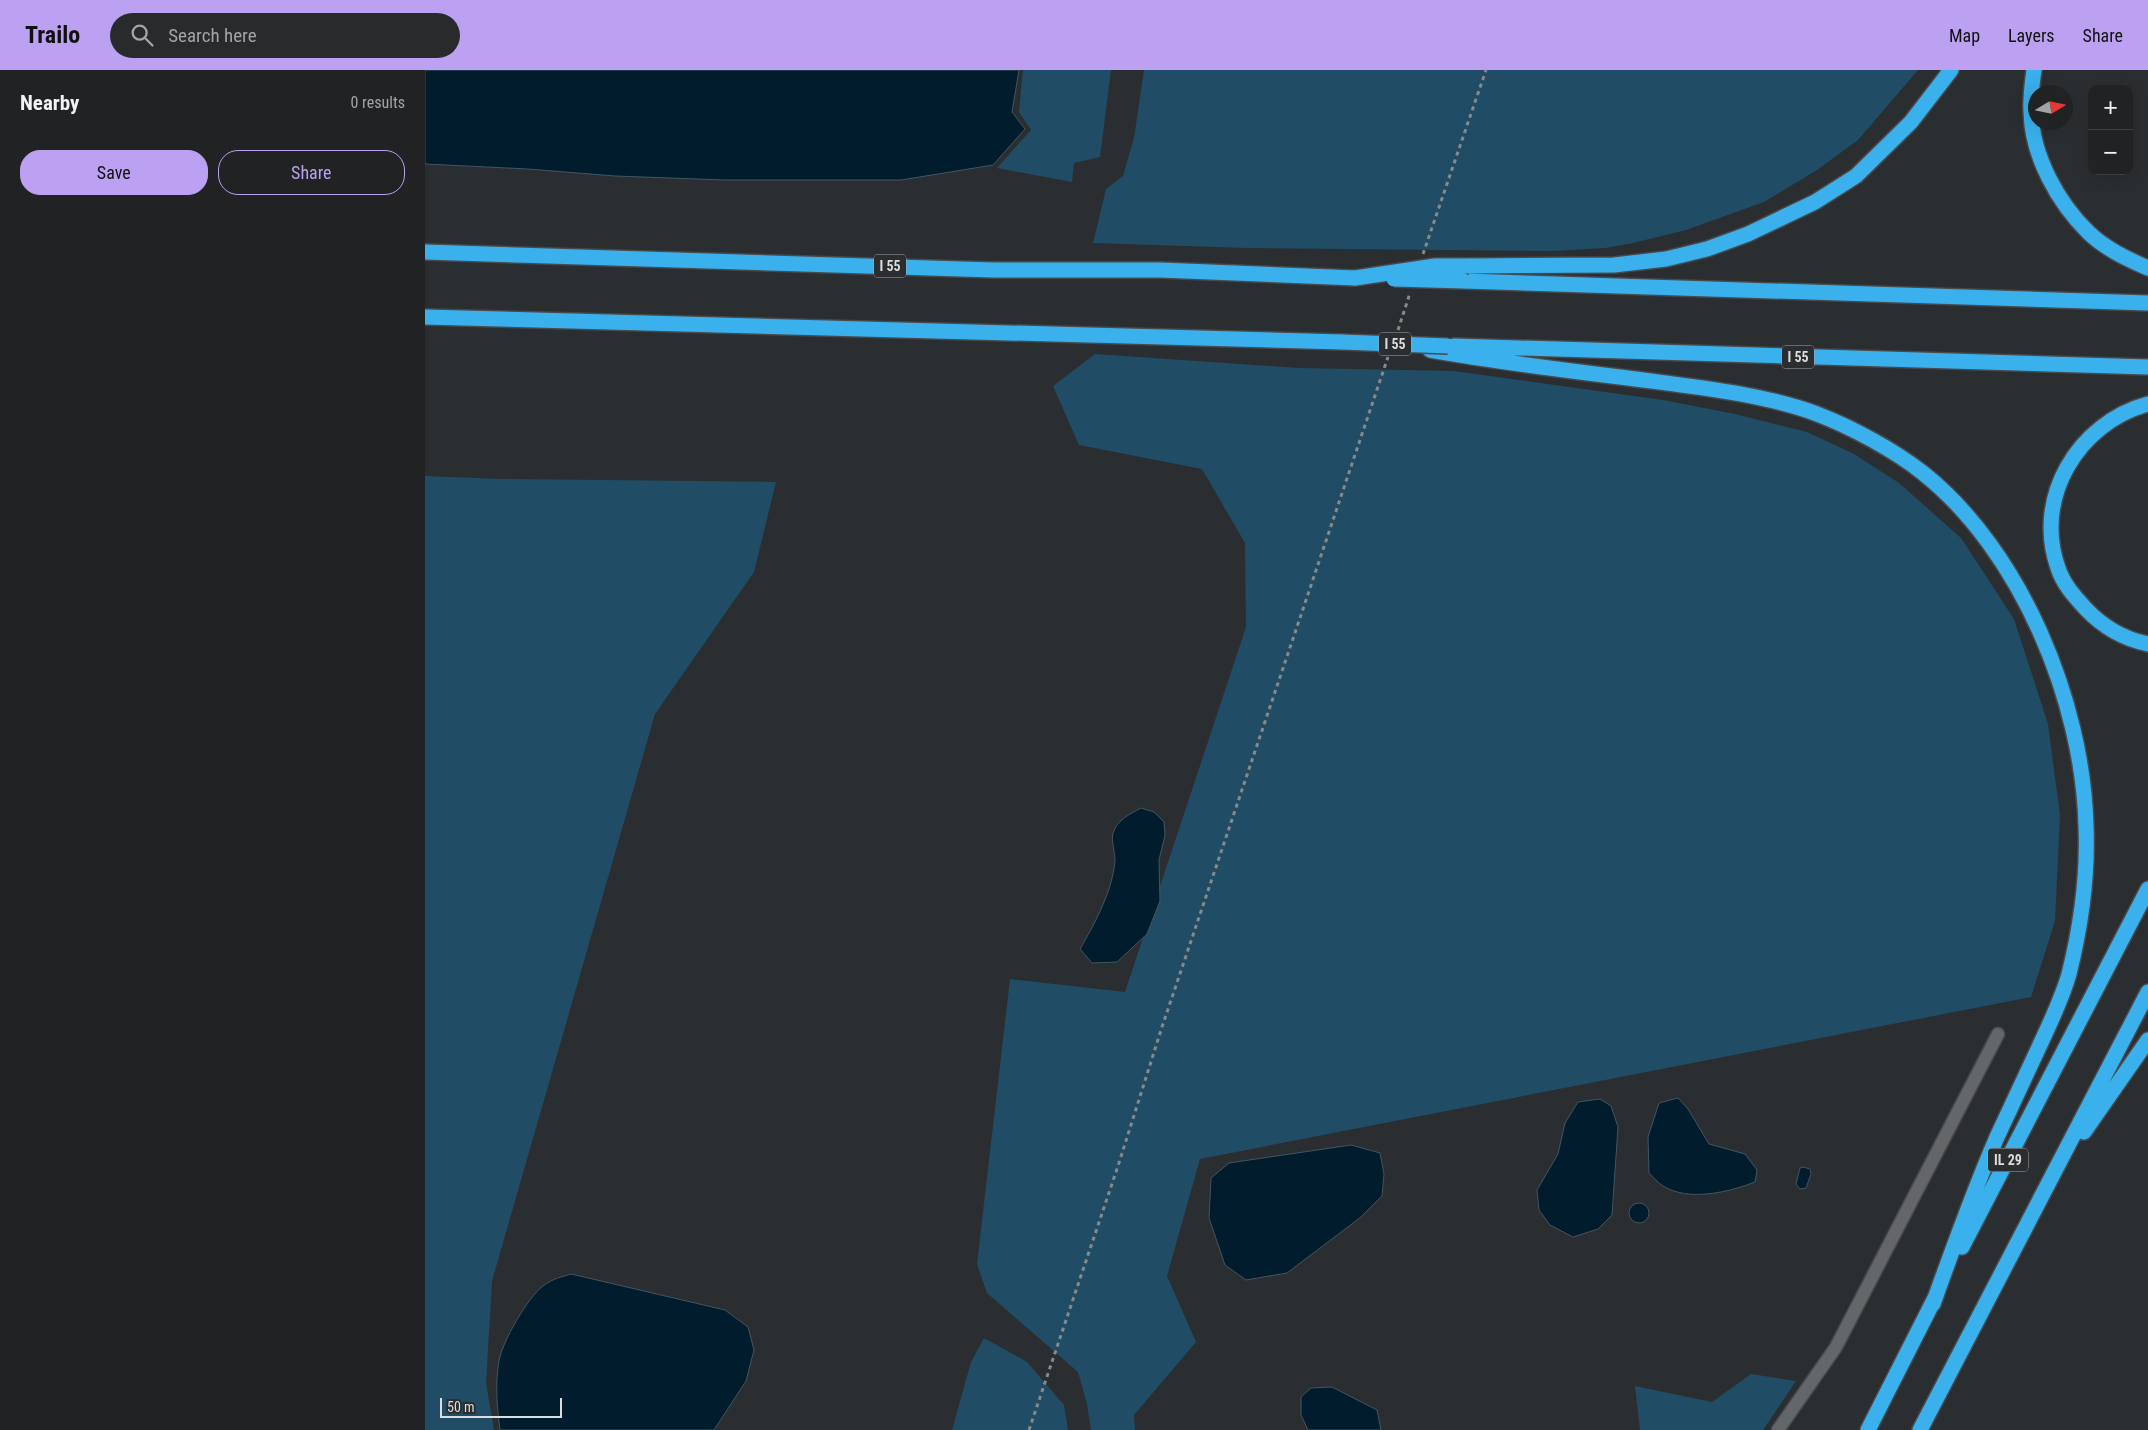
<!DOCTYPE html>
<meta charset="utf-8">
<style>
body{margin:0;font-family:"Roboto Condensed",sans-serif;background:#282a2c;color:#f1f3f6}
.controls{position:absolute;right:15px;top:15px;display:grid;overflow:hidden;border-radius:10px;box-shadow:0 5px 20px #0002}
.controls button{width:45px;height:45px;display:grid;place-items:center;padding:0;border:0;border-bottom:1px solid #3d3f41;background:#202224;color:#f1f3f6;font:25px sans-serif}
.compass{position:absolute;left:1603px;top:15px;width:45px;height:45px;border-radius:50%;background:#202224;box-shadow:0 5px 20px #0002;rotate:80deg}
.scale{position:absolute;left:15px;bottom:12px;width:122px;box-sizing:border-box;padding-left:5px;border:2px solid #dadcdd;border-top:0;font-size:14px;line-height:18px;white-space:nowrap;color:#dadcdd;-webkit-text-stroke:4px #2b2e30;paint-order:stroke}
.list{margin:0;padding:0;list-style:none}
h2{display:flex;justify-content:space-between;align-items:center;height:65px;margin:0;padding:0 20px;font-size:21px}
h2 small{font-size:16px;font-weight:400;color:#a2a4a6}
.actions{display:flex;gap:10px;padding:15px 20px}
.actions a{flex:1;padding:11px 0;border:1px solid #bca0f2;border-radius:20px;text-align:center;font-size:18px;color:#bca0f2}
.actions .main{background:#bca0f2;color:#111}
.icon{flex:none;width:28px;height:28px;fill:none;stroke:currentColor;stroke-width:2;stroke-linecap:round;stroke-linejoin:round}
.map{position:relative;flex:none;width:1723px;height:1360px;overflow:hidden}
header{display:flex;align-items:center;gap:30px;box-sizing:border-box;height:70px;padding:0 25px;background:#bca0f2;color:#111}
header strong{font-size:24px}
nav{display:flex;gap:28px;margin-inline-start:auto;font-size:18px}
.search{width:350px;height:45px;background:#282a2c;display:flex;align-items:center;gap:12px;box-sizing:border-box;padding:0 18px;border-radius:28px;color:#a2a4a6;font-size:19px}
main{display:flex}
aside{flex:1;background:#202224}
.map>svg:first-child{display:block}
</style>
<header>
<strong>Trailo</strong>
<div class="search"><svg class="icon" aria-label="search" viewBox="0 0 24 24"><circle cx="10" cy="10" r="6"/><path d="M15 15l6 6"/></svg>Search here</div>
<nav><a>Map</a><a>Layers</a><a>Share</a></nav>
</header>
<main>
<aside>
<h2>Nearby<small>0 results</small></h2>
<ul class="list">
</ul>
<div class="actions"><a class="main">Save</a><a>Share</a></div>
</aside>
<div class="map">
<svg width="1723" height="1360" viewBox="0 0 1723 1360">
<rect width="100%" height="100%" fill="#2b2e30"/>
<path fill="#204d65" d="M598 0H686L675 87 649 93 647 112 572 98 606 60 594 42Z
M719 0H1493L1433 70 1392 100 1339 132 1261 160 1208 173 1180 178 1127 181 823 178 668 173 681 119 698 106 709 68Z
M670 284 874 298 1029 301 1238 330 1310 344 1382 362 1429 384 1474 413 1536 468 1589 549 1623 654 1635 745 1630 851 1606 927 775 1089 742 1206 771 1272 709 1345 710 1360H666L662 1334 653 1302 562 1223 552 1194 585 909 700 922 821 557 820 473 777 399 654 375 628 316Z
M0 406 76 409 351 412 329 502 230 644 67 1211 61 1313 69 1360H0Z
M559 1268 602 1292 639 1335 643 1360H527L546 1292Z
M1326 1304 1371 1311 1338 1360H1215L1210 1316 1287 1332Z"/>
<path fill="#001c2d" stroke="#415662" d="M0 0H594L587 42 600 59 568 95 476 110H300L190 106 103 99 0 94Z
M716 738 729 742 739 752 740 765 734 790 735 831 722 864 692 892 667 893 655 879C670 853 688 820 690 790 690 782 686 771 688 763 692 750 705 744 716 738Z
M1253 1028 1263 1039 1284 1074 1320 1084 1332 1100 1330 1112C1304 1122 1264 1132 1238 1116 1233 1113 1228 1107 1224 1103L1223 1067 1234 1033Z
M1175 1029 1186 1036 1193 1057 1187 1145 1173 1159 1148 1167 1125 1155 1114 1140 1112 1120 1133 1084 1140 1053 1153 1032Z
M926 1075 955 1083 959 1104 957 1126 936 1147 862 1203 821 1210 800 1195 784 1148 786 1108 804 1093Z
M1378 1097 1385 1099 1386 1104 1381 1118 1375 1119 1371 1114 1375 1098Z
M1204 1143a10 10 0 1 1 20 0a10 10 0 1 1-20 0Z
M146 1204 300 1240 323 1257 329 1280 321 1311 289 1360H75C72 1337 70 1315 74 1291 77 1272 103 1227 118 1216 127 1209 136 1207 146 1204Z
M907 1317 952 1340 956 1360H883L876 1345V1327L886 1318Z"/>
<g fill="none" stroke-linecap="round" stroke-linejoin="round">
<defs>
<path id="minor" d="M1353 1360 1411 1277 1573 964"/>
<path id="highway" d="M1609 0C1607 14 1605 28 1606 42 1607 86 1633 133 1664 163 1681 179 1702 189 1723 198
M0 182 568 200H735L930 208
M1044 196 1189 195 1241 189 1282 179 1323 164 1390 132 1431 106 1486 52 1526 0
M1039 211 1723 233
M0 247 917 272
M1029 276 1723 297
M1005 280C1071 292 1137 300 1203 308 1262 316 1336 323 1392 344 1426 357 1469 380 1498 403 1596 481 1658 632 1661 756 1663 805 1656 856 1644 904 1637 929 1625 953 1614 977 1600 1007 1586 1037 1572 1067 1548 1122 1528 1178 1508 1234
M1723 334C1653 353 1608 428 1633 498 1638 514 1650 527 1661 539 1678 557 1699 569 1723 574
M1659 1062 1723 970
M1537 1177 1723 819
M1443 1360 1511 1226
M1495 1360 1723 922"/>
</defs>
<use href="#minor" stroke="#47494b" stroke-width="15"/>
<use href="#highway" stroke="#47494b" stroke-width="18"/>
<path stroke="#878a8b" stroke-width="3" stroke-dasharray="4 4" stroke-linecap="butt" d="M998 184 1061 0
M973 260 985 223
M604 1360 693 1096 737 957 963 287"/>
<use href="#minor" stroke="#646769" stroke-width="12"/>
<use href="#highway" stroke="#3ab1ed" stroke-width="15"/>
<defs>
<path id="highway-bridge" d="M930 208 1010 196H1044
M969 209 1039 211
M917 272 1023 276"/>
</defs>
<use href="#highway-bridge" stroke="#47494b" stroke-width="18" stroke-linecap="butt"/>
<use href="#highway-bridge" stroke="#3ab1ed" stroke-width="15"/>
</g>
<g text-anchor="middle" stroke-width="4" stroke-linejoin="round" paint-order="stroke">
<g fill="#2b2e30" stroke="#a6a8a9" stroke-width="1">
<rect x="449" y="184.5" width="32" height="23" rx="4"/>
<rect x="954" y="262.5" width="32" height="23" rx="4"/>
<rect x="1357" y="275.5" width="32" height="23" rx="4"/>
<rect x="1563" y="1078.5" width="40" height="23" rx="4"/>
</g>
<g font-size="14" font-weight="bold" fill="#dadcdd">
<text x="465" y="201">I 55</text>
<text x="970" y="279">I 55</text>
<text x="1373" y="292">I 55</text>
<text x="1583" y="1095">IL 29</text>
</g>
</g>
</svg>
<div class="controls">
<button>+</button>
<button>−</button>
</div>
<svg class="compass" viewBox="-18 -18 36 36"><path d="M0-13l5 13h-10z" fill="#e53935"/><path d="M0 13l5-13h-10z" fill="#a2a4a6"/></svg>
<div class="scale">50 m</div>
</div>
</main>
